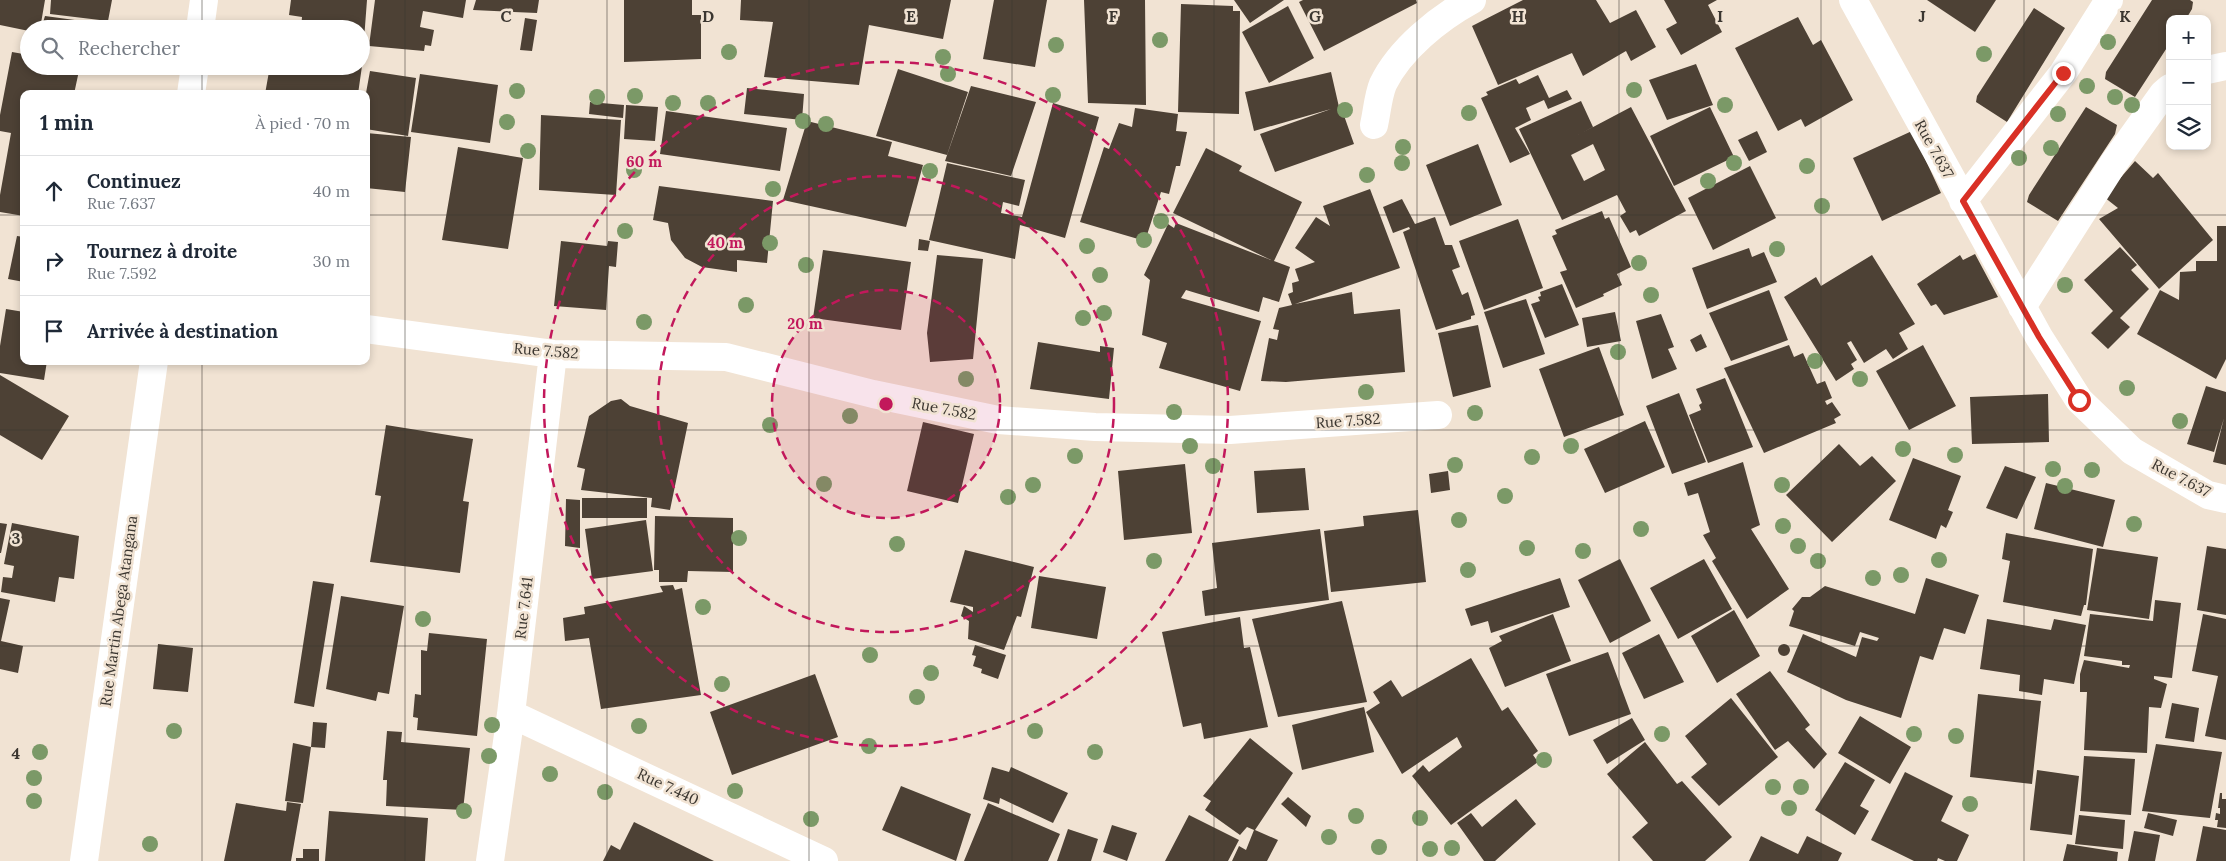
<!DOCTYPE html>
<html lang="fr">
<meta charset="utf-8">
<style>
body{margin:0;font-family:Lora,serif;background:#f2f2f3;color:#1f2937}
.controls{position:absolute;right:15px;top:15px;display:grid;overflow:hidden;border-radius:10px;box-shadow:0 2px 8px #0003}
.controls button{width:45px;height:45px;display:grid;place-items:center;padding:0;border:0;border-bottom:1px solid #e0e1e3;background:#fff;color:#1f2937;font:25px sans-serif}
.stop{position:absolute;width:15px;height:15px;margin:-11px;border:4px solid #d93025;border-radius:50%;background:#fff}
.stop.end{background:#d93025;border-color:#fff;box-shadow:0 1px 5px #0008}
.list{margin:0;padding:0;list-style:none}
h2{display:flex;justify-content:space-between;align-items:center;height:65px;margin:0;padding:0 20px;font-size:21px}
h2 small{font-size:16px;font-weight:400;color:#747a83}
.list li{display:grid;grid-template-columns:32px 1fr auto;gap:15px;align-items:center;box-sizing:border-box;height:70px;padding:0 20px;border-top:1px solid #e0e1e3}
.list b{display:block;font-size:19px;white-space:nowrap}
.list p{margin:0;font-size:16px;white-space:nowrap;color:#747a83}
.list em{font-size:16px;font-style:normal;color:#747a83}
.icon{flex:none;width:28px;height:28px;fill:none;stroke:currentColor;stroke-width:2;stroke-linecap:round;stroke-linejoin:round}
.map{position:relative;flex:none;width:2226px;height:861px;overflow:hidden}
.search{position:absolute;background:#fff;box-shadow:0 2px 8px #0003;left:20px;top:20px;width:350px;height:55px;display:flex;align-items:center;gap:12px;box-sizing:border-box;padding:0 18px;border-radius:28px;color:#747a83;font-size:19px}
.panel{position:absolute;background:#fff;box-shadow:0 2px 8px #0003;left:20px;top:90px;width:350px;height:275px;border-radius:10px}
.map>svg:first-child{display:block}
</style>
<div class="map">
<svg width="2226" height="861" viewBox="0 0 2226 861">
<rect width="100%" height="100%" fill="#f1e3d3"/>
<path fill="#4d4135" fill-rule="evenodd" d="M0 0H45L40 29H29V31L0 25Z
M51 0H112L108 21 50 14Z
M291 0H367L363 53 361 29H301L302 17 289 15Z
M375 0H466L463 18 423 11 420 27 434 30 431 46 425 45 424 51 369 46Z
M476 0H539L537 13 473 10Z
M624 0H692V15H701V59L624 62Z
M741 0H951L943 39 869 25 859 85 764 77 773 22 740 20Z
M994 0H1047L1035 67 983 59Z
M1084 0H1145L1146 105 1088 103Z
M1234 0H1284L1250 23Z
M1303 0H1416L1417 3 1324 51 1299 2Z
M1523 0H1596L1610 23 1636 10 1656 47 1631 61 1626 51 1583 76 1572 53 1498 85 1472 26Z
M1664 0H1717L1708 5 1722 32 1681 55 1666 29 1677 23Z
M1927 0H1996L1975 32Z
M2152 0H2190L2193 2 2192 9 2186 19H2170V43L2135 97 2105 79 2106 72Z
M1181 4 1233 6V11H1240L1239 114 1178 112Z
M1288 6 1314 58 1269 83 1242 32Z
M2034 8 2065 28 2007 122 1976 102 1977 96Z
M45 16 97 23 96 29H41Z
M1798 17 1813 45 1821 40 1853 100 1805 127 1801 119 1778 131 1735 48Z
M525 18 537 20 532 51 520 50Z
M12 52 29 55V66H80L74 94H24V216L0 212V195L11 133 0 131V115Z
M1696 64 1713 105 1667 120 1649 80Z
M230 66H266L265 72Z
M270 66H362L358 94H265Z
M898 69 968 92 947 155 876 136Z
M370 71 416 78 408 136 366 129V93Z
M1331 72 1339 107H1341L1354 144 1275 172 1260 134 1331 109 1254 131 1245 92Z
M420 74 498 85 490 143 411 132Z
M1538 75 1549 98 1567 90 1572 99 1548 109 1544 100 1526 108 1531 120 1515 128 1530 154 1510 163 1481 98 1488 95 1486 92 1516 79 1519 84Z
M971 86 1036 102 1011 176 945 161Z
M747 88 804 94 802 120 744 114Z
M1581 101 1593 127 1578 135 1631 107 1686 211 1639 236 1636 230 1630 233 1620 216 1626 212 1617 195 1562 220 1519 129ZM1593 144 1605 170 1584 181 1571 155Z
M590 102 624 105 623 118 589 114Z
M1053 103 1099 117 1065 238 1020 225 1015 259 929 240 947 163 1025 180 1019 206 1003 202 1001 213 1022 217Z
M626 105 658 107 655 141 624 139Z
M1710 107 1734 157 1674 186 1650 136Z
M2086 107 2117 125 2115 134 2058 221 2027 202 2029 195Z
M1135 108 1178 114 1176 131 1187 132 1180 166H1176L1169 194 1161 192 1145 241 1080 222 1104 147 1109 149 1119 123 1132 127Z
M666 111 787 128 780 171 660 154Z
M541 115 621 120 616 195 539 190Z
M807 121 892 142 888 156 923 165 906 227 783 200Z
M1757 131 1767 152 1749 161 1738 140Z
M1912 131 1941 193 1882 221 1853 158Z
M366 133 411 137 405 192 366 188Z
M1478 144 1502 205 1450 226 1426 165Z
M458 147 523 158 508 249 442 240Z
M1206 148 1242 166 1239 171 1302 202 1274 261 1290 267 1279 302 1263 297 1259 312 1186 290 1181 298 1261 321 1240 391 1159 368 1167 343 1142 335 1150 280 1144 275 1168 224 1174 228 1176 223 1271 260 1173 213Z
M2135 161 2153 178 2158 173 2213 240 2159 289 2099 219 2118 208 2104 197Z
M1750 166 1776 218 1713 250 1688 198Z
M659 186 773 201 767 263 737 260V272L702 267 685 258 671 240 668 223 653 220Z
M1370 189 1400 268 1295 304 1352 292 1354 314 1400 309 1405 372 1286 382 1261 381 1269 338 1277 340 1279 330 1273 329 1279 308 1292 305 1288 294 1293 292 1292 283 1299 281 1295 269 1315 262 1295 248 1316 217 1330 226 1323 206Z
M1402 199 1415 224 1435 217 1445 245H1452L1460 267 1452 270 1462 295 1468 292 1475 315 1471 316V319L1436 330 1403 232 1410 229 1409 227 1393 233 1383 207Z
M1602 211 1605 219 1609 217 1631 267 1617 274 1622 285 1603 294 1604 296 1576 308 1560 272 1567 270 1552 236 1557 234 1555 230Z
M1518 219 1543 288 1484 310 1459 241Z
M2217 226H2226V359L2216 379 2137 334 2160 290 2179 300 2180 272 2196 271V261H2217Z
M17 236 24 237V282L8 279Z
M919 239 930 241 928 251 918 250Z
M561 241 607 246 608 241 618 242 616 267 609 266 606 310 554 306Z
M2120 247 2137 265 2131 270 2149 289 2120 318 2130 327 2108 349 2091 333 2113 311 2084 280Z
M1749 248 1752 257 1764 252 1777 282 1707 309 1692 268Z
M823 250 911 262 901 330 813 318Z
M1975 254 1998 297 1944 315 1936 304 1931 306 1917 284 1960 255 1963 260Z
M937 255 983 259 973 359 930 362 927 333Z
M1872 255 1915 324 1899 333 1908 349 1893 359 1886 349 1864 363 1851 341 1847 343 1857 360 1851 364 1854 369 1836 381 1784 297 1816 277 1821 286Z
M1562 284 1579 325 1545 338 1531 304 1540 301 1538 297 1541 296 1540 292Z
M1769 290 1788 340 1731 361 1709 313Z
M1526 299 1545 354 1503 368 1484 312Z
M6 309 24 312V361H47L44 380 0 373V346Z
M1615 312 1621 341 1587 347 1582 318Z
M1661 314 1674 347 1668 349 1677 369 1652 379 1636 321Z
M1478 325 1491 387 1453 397 1438 333Z
M1701 334 1707 347 1696 352 1690 340Z
M1038 342 1100 352V346L1114 348 1109 399 1030 389Z
M1789 345 1794 357 1803 353 1817 384 1825 381 1832 398 1825 401 1827 405 1832 402 1841 415 1834 419 1836 423 1764 453 1724 368Z
M1923 345 1956 406 1909 430 1876 371Z
M1599 347 1624 415 1564 437 1539 369Z
M0 375 69 416 42 460 0 435Z
M1725 378 1753 447 1708 463 1689 415 1701 410 1699 405 1702 403 1696 389Z
M2206 386 2226 392V465L2213 462 2224 418 2214 452 2187 444Z
M1679 393 1706 462 1672 474 1646 406Z
M2048 394 2049 442 1972 444 1970 397Z
M621 399 630 406 688 423 670 510 651 507 652 498 581 490 585 469 577 467 589 416 611 401Z
M1645 421 1665 467 1605 493 1584 449Z
M923 422 974 434 958 503 907 491Z
M386 425 473 439 463 501 469 502 460 573 370 562 381 496 375 495Z
M1839 444 1860 466 1872 456 1896 481 1832 542 1786 495Z
M1913 458 1961 476 1948 510 1953 512 1946 528 1941 525 1936 539 1889 520Z
M1743 462 1760 525 1751 529 1789 589 1747 619 1712 561 1716 558 1703 535 1710 532 1698 493 1688 496 1684 483Z
M1185 464 1192 533 1124 540 1118 471Z
M2005 466 2036 477 2017 519 1986 508Z
M1305 468 1309 510 1257 513 1254 471Z
M1448 471 1450 490 1431 493 1429 474Z
M2046 483 2115 500 2103 547 2034 529Z
M582 498H647V518H582Z
M566 499 580 500V548L565 546Z
M1418 510 1426 582 1331 592 1324 531 1364 526 1363 516Z
M655 516 733 518V572L688 571 687 582H659V570H654Z
M646 520 653 571 592 579 585 529Z
M0 523 7 524 1 553H0Z
M12 523 79 536 74 579 59 577 55 602 1 592 3 577 12 578 14 566 4 564Z
M1320 529 1329 600 1205 616 1202 591 1217 588 1212 543Z
M2006 533 2093 549 2086 605H2084L2081 616 2003 602 2010 561 2002 559Z
M2207 546 2226 549V615L2197 610Z
M2097 548 2158 557 2149 619 2087 610Z
M965 550 1034 567 1021 617 1017 616 1004 650 968 639 969 621 961 616 964 606 973 612V607L950 602Z
M1620 559 1651 621 1610 643 1578 580Z
M1704 559 1732 609 1678 639 1650 588Z
M1039 576 1106 587 1097 639 1031 628Z
M1560 578 1570 607 1491 633 1488 621 1471 626 1465 609Z
M1926 578 1979 595 1965 634 1944 628 1933 660 1920 656 1901 718 1846 700 1787 672 1803 634 1856 657 1862 637 1877 641 1879 638 1860 632 1855 646 1789 626 1794 611 1792 609 1802 597H1810L1825 586 1915 614Z
M313 581 334 584 314 707 294 703Z
M673 585 675 590 682 588 701 695 601 709 589 638 565 641 563 618 585 614 584 607 663 592 660 586Z
M341 596 404 606 389 694 378 692 376 701 326 689Z
M0 598 10 600 1 641 23 646 18 673 0 669Z
M2155 600 2181 603 2172 678 2154 676V679L2167 684 2161 708 2149 707 2147 753 2084 750 2087 692H2080V674L2084 660 2129 668 2130 665H2122V661L2084 656 2090 614 2153 621Z
M1342 601 1367 702 1278 717 1252 619Z
M1734 610 1760 656 1717 683 1691 636Z
M1553 614 1571 661 1505 687 1489 648 1502 641 1499 636Z
M2203 614 2226 619V740L2205 736 2218 676 2192 671Z
M1240 617 1244 648 1250 647 1268 727 1204 739 1201 723 1183 727 1162 632Z
M1987 619 2051 630 2054 619 2086 625 2074 684 2044 679 2042 695 2019 691 2020 675 1980 669Z
M429 633 487 639 477 736 417 730 418 718 413 717 415 694 421 695V650L427 651Z
M1659 634 1684 682 1644 699 1622 653Z
M1778 650a6 6 0 1 1 12 0a6 6 0 1 1-12 0Z
M158 644 193 648 188 692 153 689Z
M975 645 1006 655 998 679 981 673 982 669 973 666 976 656 972 655Z
M1608 652 1631 714 1569 736 1546 674Z
M1471 658 1502 711 1508 707 1538 751 1533 755 1538 762 1451 825 1412 776 1423 765 1429 772 1462 747 1457 737 1402 774 1366 712 1380 703 1373 692 1391 680 1402 697Z
M1770 671 1810 725 1805 729 1827 754 1814 769 1788 741 1775 750 1736 694Z
M815 674 838 737 732 775 710 712Z
M1978 694 2041 701 2032 784 1970 777Z
M1731 698 1778 757 1719 806 1691 777 1707 764 1685 736Z
M2172 703 2199 708 2194 742 2165 738Z
M1364 707 1374 752 1302 770 1292 725Z
M1860 716 1911 747 1890 784 1838 753Z
M1632 718 1645 740 1607 764 1593 740Z
M313 722 327 723 325 748 311 747Z
M387 731 402 732 401 742 470 748 463 810 386 806 387 780H383Z
M1250 738 1293 773 1255 830 1278 840 1267 861H1232L1239 846 1246 850 1254 830 1247 827 1240 835 1205 810 1211 801 1203 796Z
M1645 742 1677 784 1682 781 1732 837 1705 861H1653L1632 837 1648 823 1607 774Z
M293 743 311 747 303 803 285 801Z
M2156 744 2222 752 2210 818 2142 811Z
M2084 756 2135 759 2131 815 2080 811Z
M1845 762 1875 780 1860 806 1869 811 1855 835 1815 810Z
M992 767 1009 772 1011 767 1068 793 1053 823 1000 798 999 804 983 799Z
M2037 770 2079 776 2072 835 2030 830Z
M1905 772 1953 796 1941 821 1969 835 1957 861H1945L1938 858 1937 861H1914L1871 840Z
M901 786 971 814 956 861 882 830Z
M2220 793H2222V799H2226V828L2217 827 2218 820H2215L2216 813 2220 814V808H2218Z
M1288 797 1311 816 1306 827 1281 804Z
M1516 799 1536 824 1495 861H1484L1457 823 1471 813 1482 827Z
M287 802 301 804 291 861H224L236 803 286 811Z
M988 803 1060 834 1048 861H964Z
M329 811 428 818 425 861H325Z
M2148 813 2177 820 2173 836 2144 828Z
M1189 815 1239 840 1228 861H1165Z
M2079 815 2125 820 2123 849 2075 844Z
M634 822 714 861H603L611 845 620 850Z
M1112 825 1137 833 1127 861 1103 852Z
M2203 826 2226 830V861H2196Z
M1068 829 1098 839 1091 861H1057Z
M2134 831 2160 835 2155 861H2128Z
M1761 836 1798 854 1807 836 1842 853 1838 861H1749Z
M2067 844 2118 852 2117 861H2063Z
M303 849H319V861H296V858H303Z"/>
<g fill="none" stroke-linecap="round" stroke-linejoin="round">
<path stroke="#fff" stroke-width="28" d="M1853 0 2039 337 2079 400 2132 451 2208 495 2226 499
M2207 70 2226 66
M1374 125C1377 112 1378 96 1383 84 1400 49 1439 18 1472 0
M1963 201 2063 73 2109 0
M2022 307 2113 164 2163 94 2170 88
M366 329 553 354 726 357 873 394 998 420 1095 427 1230 430 1438 415
M511 714 824 861
M490 861 511 714 553 354"/>
<path stroke="#fff" stroke-width="28" d="M200 29 204 0
M191 94 195 66
M84 861 154 361"/>
</g>
<g fill="#7b9967">
<circle cx="1160" cy="40" r="8"/>
<circle cx="2108" cy="42" r="8"/>
<circle cx="1056" cy="45" r="8"/>
<circle cx="729" cy="52" r="8"/>
<circle cx="1984" cy="54" r="8"/>
<circle cx="943" cy="57" r="8"/>
<circle cx="948" cy="74" r="8"/>
<circle cx="2087" cy="86" r="8"/>
<circle cx="1634" cy="90" r="8"/>
<circle cx="517" cy="91" r="8"/>
<circle cx="1053" cy="95" r="8"/>
<circle cx="635" cy="96" r="8"/>
<circle cx="597" cy="97" r="8"/>
<circle cx="2115" cy="97" r="8"/>
<circle cx="673" cy="103" r="8"/>
<circle cx="708" cy="103" r="8"/>
<circle cx="1725" cy="105" r="8"/>
<circle cx="2132" cy="105" r="8"/>
<circle cx="1345" cy="110" r="8"/>
<circle cx="1469" cy="113" r="8"/>
<circle cx="2058" cy="114" r="8"/>
<circle cx="803" cy="121" r="8"/>
<circle cx="507" cy="122" r="8"/>
<circle cx="826" cy="124" r="8"/>
<circle cx="1403" cy="147" r="8"/>
<circle cx="2051" cy="148" r="8"/>
<circle cx="528" cy="151" r="8"/>
<circle cx="2019" cy="158" r="8"/>
<circle cx="1402" cy="163" r="8"/>
<circle cx="1734" cy="163" r="8"/>
<circle cx="1807" cy="166" r="8"/>
<circle cx="634" cy="170" r="8"/>
<circle cx="930" cy="171" r="8"/>
<circle cx="1367" cy="175" r="8"/>
<circle cx="1708" cy="181" r="8"/>
<circle cx="773" cy="189" r="8"/>
<circle cx="1822" cy="206" r="8"/>
<circle cx="1161" cy="221" r="8"/>
<circle cx="625" cy="231" r="8"/>
<circle cx="1144" cy="240" r="8"/>
<circle cx="770" cy="243" r="8"/>
<circle cx="1087" cy="246" r="8"/>
<circle cx="1777" cy="249" r="8"/>
<circle cx="1639" cy="263" r="8"/>
<circle cx="806" cy="265" r="8"/>
<circle cx="1100" cy="275" r="8"/>
<circle cx="2065" cy="285" r="8"/>
<circle cx="1651" cy="295" r="8"/>
<circle cx="746" cy="305" r="8"/>
<circle cx="1104" cy="313" r="8"/>
<circle cx="1083" cy="318" r="8"/>
<circle cx="644" cy="322" r="8"/>
<circle cx="1618" cy="352" r="8"/>
<circle cx="1815" cy="361" r="8"/>
<circle cx="966" cy="379" r="8"/>
<circle cx="1860" cy="379" r="8"/>
<circle cx="2127" cy="388" r="8"/>
<circle cx="1366" cy="392" r="8"/>
<circle cx="1174" cy="412" r="8"/>
<circle cx="1475" cy="413" r="8"/>
<circle cx="850" cy="416" r="8"/>
<circle cx="2180" cy="421" r="8"/>
<circle cx="770" cy="425" r="8"/>
<circle cx="1190" cy="446" r="8"/>
<circle cx="1571" cy="446" r="8"/>
<circle cx="1903" cy="449" r="8"/>
<circle cx="1955" cy="455" r="8"/>
<circle cx="1075" cy="456" r="8"/>
<circle cx="1532" cy="457" r="8"/>
<circle cx="1455" cy="465" r="8"/>
<circle cx="1213" cy="466" r="8"/>
<circle cx="2053" cy="469" r="8"/>
<circle cx="2092" cy="470" r="8"/>
<circle cx="824" cy="484" r="8"/>
<circle cx="1033" cy="485" r="8"/>
<circle cx="1782" cy="485" r="8"/>
<circle cx="2065" cy="486" r="8"/>
<circle cx="1505" cy="496" r="8"/>
<circle cx="1008" cy="497" r="8"/>
<circle cx="1459" cy="520" r="8"/>
<circle cx="2134" cy="524" r="8"/>
<circle cx="1783" cy="526" r="8"/>
<circle cx="1641" cy="529" r="8"/>
<circle cx="739" cy="538" r="8"/>
<circle cx="897" cy="544" r="8"/>
<circle cx="1798" cy="546" r="8"/>
<circle cx="1527" cy="548" r="8"/>
<circle cx="1583" cy="551" r="8"/>
<circle cx="1939" cy="560" r="8"/>
<circle cx="1154" cy="561" r="8"/>
<circle cx="1818" cy="561" r="8"/>
<circle cx="1468" cy="570" r="8"/>
<circle cx="1901" cy="575" r="8"/>
<circle cx="1873" cy="578" r="8"/>
<circle cx="703" cy="607" r="8"/>
<circle cx="423" cy="619" r="8"/>
<circle cx="870" cy="655" r="8"/>
<circle cx="931" cy="673" r="8"/>
<circle cx="722" cy="684" r="8"/>
<circle cx="917" cy="697" r="8"/>
<circle cx="492" cy="725" r="8"/>
<circle cx="639" cy="726" r="8"/>
<circle cx="174" cy="731" r="8"/>
<circle cx="1035" cy="731" r="8"/>
<circle cx="1662" cy="734" r="8"/>
<circle cx="1914" cy="734" r="8"/>
<circle cx="1956" cy="736" r="8"/>
<circle cx="869" cy="746" r="8"/>
<circle cx="40" cy="752" r="8"/>
<circle cx="1095" cy="752" r="8"/>
<circle cx="489" cy="756" r="8"/>
<circle cx="1544" cy="760" r="8"/>
<circle cx="550" cy="774" r="8"/>
<circle cx="34" cy="778" r="8"/>
<circle cx="1773" cy="787" r="8"/>
<circle cx="1801" cy="787" r="8"/>
<circle cx="735" cy="791" r="8"/>
<circle cx="605" cy="792" r="8"/>
<circle cx="34" cy="801" r="8"/>
<circle cx="1970" cy="804" r="8"/>
<circle cx="1789" cy="808" r="8"/>
<circle cx="464" cy="811" r="8"/>
<circle cx="1356" cy="816" r="8"/>
<circle cx="1420" cy="818" r="8"/>
<circle cx="811" cy="819" r="8"/>
<circle cx="1329" cy="837" r="8"/>
<circle cx="150" cy="844" r="8"/>
<circle cx="1379" cy="847" r="8"/>
<circle cx="1452" cy="848" r="8"/>
<circle cx="1430" cy="849" r="8"/>
</g>
<g fill="none" stroke-linecap="round" stroke-linejoin="round">
<path stroke="#d93025" stroke-width="6" d="M2063 73 1963 201 2039 337 2079 400"/>
</g>
<path fill="none" stroke="#3b3630" stroke-width="1" stroke-opacity="0.55" d="M202 0V29M405 0V861M607 0V861M809 0V861M1012 0V861M1214 0V861M1417 0V861M1619 0V861M1821 0V861M2024 0V861M202 66V94M0 215H24M366 215H2226M202 361V861M0 430H2226M0 646H2226"/>
<circle cx="886" cy="404" r="114" fill="#c2185b" fill-opacity=".12"/>
<g fill="none" stroke="#c2185b" stroke-width="2.5" stroke-dasharray="9 6">
<circle cx="886" cy="404" r="114"/>
<circle cx="886" cy="404" r="228"/>
<circle cx="886" cy="404" r="342"/>
</g>
<g text-anchor="middle" stroke-width="5" stroke-linejoin="round" paint-order="stroke">
<g font-size="15" fill="#3b3630" stroke="#f1e3d3">
<text transform="translate(1934 149) rotate(61)" y="5">Rue 7.637</text>
<text transform="translate(546 351) rotate(5)" y="5">Rue 7.582</text>
<text transform="translate(944 409) rotate(11)" y="5">Rue 7.582</text>
<text transform="translate(1348 421) rotate(-4)" y="5">Rue 7.582</text>
<text transform="translate(2181 478) rotate(28)" y="5">Rue 7.637</text>
<text transform="translate(524 608) rotate(-83)" y="5">Rue 7.641</text>
<text transform="translate(119 611) rotate(-82)" y="5">Rue Martin Abega Atangana</text>
<text transform="translate(668 787) rotate(25)" y="5">Rue 7.440</text>
</g>
</g>
<g font-size="16" text-anchor="middle" font-weight="bold" fill="#3b3630" stroke="#f1e3d3" stroke-width="5" stroke-linejoin="round" paint-order="stroke">
<text x="506" y="22">C</text>
<text x="708" y="22">D</text>
<text x="911" y="22">E</text>
<text x="1113" y="22">F</text>
<text x="1315" y="22">G</text>
<text x="1518" y="22">H</text>
<text x="1720" y="22">I</text>
<text x="1922" y="22">J</text>
<text x="2125" y="22">K</text>
<text x="16" y="544">3</text>
<text x="16" y="759">4</text>
</g>
<circle cx="886" cy="404" r="8" fill="#c2185b" stroke="#f1e3d3" stroke-width="2.5"/>
<g font-size="15" text-anchor="middle" font-weight="bold" fill="#c2185b" stroke="#f1e3d3" stroke-width="5" stroke-linejoin="round" paint-order="stroke">
<text x="644" y="167">60 m</text>
<text x="725" y="248">40 m</text>
<text x="805" y="329">20 m</text>
</g>
</svg>
<div class="controls">
<button>+</button>
<button>−</button>
<button><svg class="icon" aria-label="layers" viewBox="0 0 24 24"><path d="M12 4l9 5-9 5-9-5zM3 14l9 5 9-5"/></svg></button>
</div>
<div class="stop" style="left:2079px;top:400px"></div>
<div class="stop end" style="left:2063px;top:73px"></div>
<div class="search"><svg class="icon" aria-label="search" viewBox="0 0 24 24"><circle cx="10" cy="10" r="6"/><path d="M15 15l6 6"/></svg>Rechercher</div>
<section class="panel">
<h2>1 min<small>À pied · 70 m</small></h2>
<ul class="list">
<li><svg class="icon" aria-label="ahead" viewBox="0 0 24 24"><path d="M12 20V5M6 11l6-6 6 6"/></svg><div><b>Continuez</b><p>Rue 7.637</p></div><em>40 m</em></li>
<li><svg class="icon" aria-label="right" viewBox="0 0 24 24"><path d="M7 20v-9h11M14 6l5 5-5 5"/></svg><div><b>Tournez à droite</b><p>Rue 7.592</p></div><em>30 m</em></li>
<li><svg class="icon" aria-label="arrive" viewBox="0 0 24 24"><path d="M6 21V4h12l-3 4 3 4H6"/></svg><div><b>Arrivée à destination</b></div></li>
</ul>
</section>
</div>
